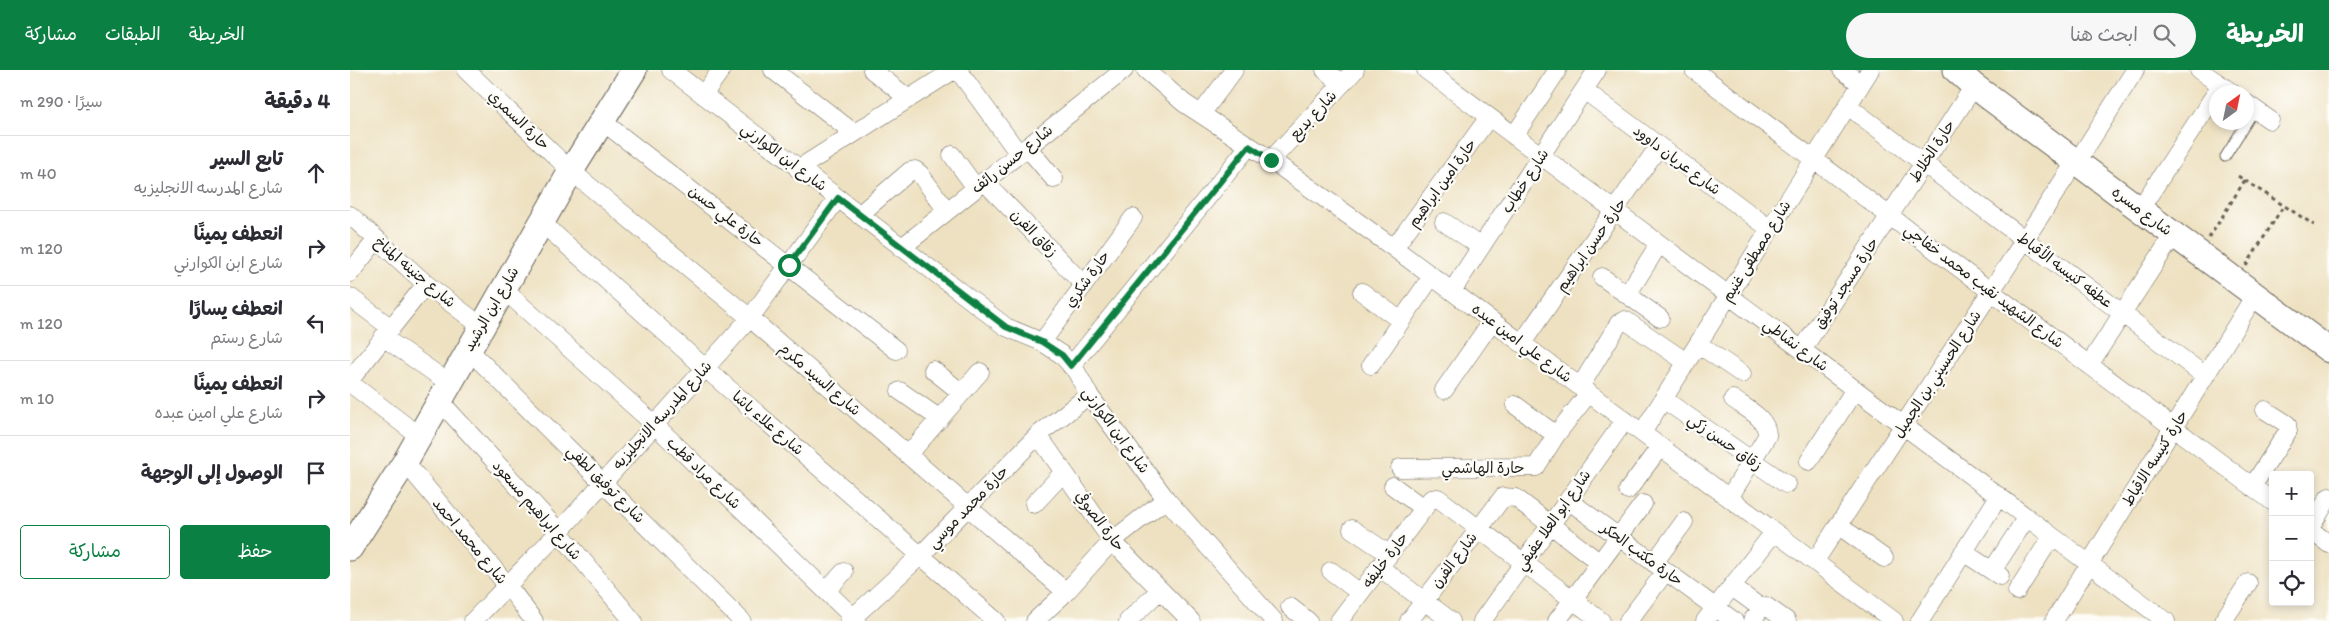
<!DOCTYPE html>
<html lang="ar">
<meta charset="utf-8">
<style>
body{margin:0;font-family:Itim,"Playpen Sans Arabic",sans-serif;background:#f7f7f7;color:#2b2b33;direction:rtl}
.controls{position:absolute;right:15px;bottom:15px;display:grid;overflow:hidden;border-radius:5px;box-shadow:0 2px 8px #0003}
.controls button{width:45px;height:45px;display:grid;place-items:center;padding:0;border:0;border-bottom:1px solid #e1e1e2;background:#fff;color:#2b2b33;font:25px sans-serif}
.compass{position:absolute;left:1859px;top:15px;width:45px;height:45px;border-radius:50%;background:#fff;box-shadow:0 2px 8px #0003;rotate:33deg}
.stop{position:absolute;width:15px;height:15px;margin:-11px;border:4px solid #0b8043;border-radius:50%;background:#fff}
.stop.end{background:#0b8043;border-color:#fff;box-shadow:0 1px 5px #0008}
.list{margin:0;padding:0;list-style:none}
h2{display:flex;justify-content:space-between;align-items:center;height:65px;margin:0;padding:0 20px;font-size:21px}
h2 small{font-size:16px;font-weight:400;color:#7c7c81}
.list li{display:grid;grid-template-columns:32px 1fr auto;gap:15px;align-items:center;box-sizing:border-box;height:75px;padding:0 20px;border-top:1px solid #e1e1e2}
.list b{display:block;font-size:19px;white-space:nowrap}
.list p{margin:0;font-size:16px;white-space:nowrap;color:#7c7c81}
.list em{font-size:16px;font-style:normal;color:#7c7c81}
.actions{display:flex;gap:10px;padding:15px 20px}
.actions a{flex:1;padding:11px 0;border:1px solid #0b8043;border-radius:5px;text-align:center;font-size:18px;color:#0b8043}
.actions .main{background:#0b8043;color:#fff}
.icon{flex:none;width:28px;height:28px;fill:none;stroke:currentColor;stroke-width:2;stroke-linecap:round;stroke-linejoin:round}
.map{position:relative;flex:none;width:1979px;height:551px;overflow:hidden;direction:ltr}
header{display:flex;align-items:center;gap:30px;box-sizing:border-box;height:70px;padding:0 25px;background:#0b8043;color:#fff}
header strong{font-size:24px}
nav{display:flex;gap:28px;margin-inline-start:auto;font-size:18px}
.search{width:350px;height:45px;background:#f7f7f7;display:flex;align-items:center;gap:12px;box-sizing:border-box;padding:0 18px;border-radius:28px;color:#7c7c81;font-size:19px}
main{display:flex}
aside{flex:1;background:#fff}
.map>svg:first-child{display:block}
</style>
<header>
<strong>الخريطة</strong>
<div class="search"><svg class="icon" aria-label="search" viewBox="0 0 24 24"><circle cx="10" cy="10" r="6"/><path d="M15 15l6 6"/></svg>ابحث هنا</div>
<nav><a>الخريطة</a><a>الطبقات</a><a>مشاركة</a></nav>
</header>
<main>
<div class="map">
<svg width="1979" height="551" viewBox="0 0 1979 551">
<rect width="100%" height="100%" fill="#fdfcf7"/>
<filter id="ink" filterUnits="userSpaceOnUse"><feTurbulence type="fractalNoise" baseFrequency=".02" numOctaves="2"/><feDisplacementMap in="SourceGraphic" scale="10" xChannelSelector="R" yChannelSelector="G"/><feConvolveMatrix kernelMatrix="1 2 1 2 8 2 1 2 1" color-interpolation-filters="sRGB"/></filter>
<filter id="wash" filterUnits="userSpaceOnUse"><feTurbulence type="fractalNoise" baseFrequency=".0096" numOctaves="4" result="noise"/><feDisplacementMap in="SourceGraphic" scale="20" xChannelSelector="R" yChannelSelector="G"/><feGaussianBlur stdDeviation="1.12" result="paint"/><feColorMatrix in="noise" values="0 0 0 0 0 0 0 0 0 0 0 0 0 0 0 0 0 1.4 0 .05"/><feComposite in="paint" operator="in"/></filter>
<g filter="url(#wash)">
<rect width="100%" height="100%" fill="#eee1c1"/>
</g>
<g filter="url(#ink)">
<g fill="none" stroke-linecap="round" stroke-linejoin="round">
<defs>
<path id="lane" d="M1875 87 1905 39"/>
<path id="street" d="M116 0 221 101 400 248 716 522
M321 0 656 257 692 272 712 285 726 301 739 325 816 429 924 551
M423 0 504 63
M522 0 559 29
M608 0 669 84
M796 0 834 33 921 90 1044 178 1544 551
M975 0 992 14
M1076 0 1816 551
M1344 0 1923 432
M1492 0 1511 14
M1849 0 1881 22
M1234 20 1420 159
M353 25 371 0
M1896 33 1920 50
M1498 36 1855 306
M851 44 884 0
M252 51 546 280
M1164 66 1207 1
M677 77 704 109
M602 85 626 118
M921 90 1005 0
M1727 92 1785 0
M448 99 604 0
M634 111 733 214
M1790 139 1866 23
M0 145 76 214 131 256
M509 145 560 101 565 100 570 104 597 141
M191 152 355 298 646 551
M1094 152 1131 177
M551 178 774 0
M1044 178 1139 47
M0 203 27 169
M1252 207 1310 248
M153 219 304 354 507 551
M1102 221 1247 0
M1012 222 1051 251
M1277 225 1309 174
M0 227 41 258
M33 267 99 313
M692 272 783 148
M1172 273 1309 76
M1348 274 1392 304
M118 279 392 551
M1452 280 1624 16
M1021 295 1082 206
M1739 295 1824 164
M721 296 899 76
M583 300 612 323
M0 310 76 214
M0 313 69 366
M1230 317 1269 253 1275 250 1336 292
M1094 320 1142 251
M550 321 590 349
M1313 329 1436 414
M89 330 209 462 283 551
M1165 335 1206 365
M1292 363 1520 0
M688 365 762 471 841 551
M558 385 630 302
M1459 391 1505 319
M55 392 158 516 184 551
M1050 398 1186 397 1206 365 1239 323
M1043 416 1073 438
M1902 417 1938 361 1937 354 1915 340
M1278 420 1310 377
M1379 428 1417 366C1418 348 1395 338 1383 329
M1218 430 1384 551
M684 434 714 402
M1488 455 1534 488
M1960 458 1979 427
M1002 459 1039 484
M1960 460 1979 474
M1613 482 1650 506
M1465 491 1726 91
M1304 493 1334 452
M1029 497 1101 551
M981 501 1010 523
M1642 501 1677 447
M1382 517 1411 538
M476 521 494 502
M1667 521 1702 466
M940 537 958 551
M123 551 209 462 400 248 488 128
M499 551 571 485 688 365 739 325
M685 551 716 522 762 471 816 429
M778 551 810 520
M989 551 1081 429 1088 428 1251 551
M1059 551 1153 427 1166 428 1250 493
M1132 551 1275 350
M1207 551 1293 434
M1278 551 1316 501
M1355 551 1424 462
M1402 551 1411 538 1416 536 1437 551
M1570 551 1649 426
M1704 551 1905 225
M1873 551 1898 513"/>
<path id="secondary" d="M1606 0 1624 16 1979 280
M0 478 55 392 221 101 284 0"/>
</defs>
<use href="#lane" stroke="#666156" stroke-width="11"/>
<use href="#street" stroke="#666156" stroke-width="19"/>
<use href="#secondary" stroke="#666156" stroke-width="27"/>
<path stroke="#666156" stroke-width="3" stroke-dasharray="4 4" stroke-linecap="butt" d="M1888 106 1964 155
M1859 168 1895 110
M1896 196 1934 135"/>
<use href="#lane" stroke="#fff" stroke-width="9"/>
<use href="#street" stroke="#fff" stroke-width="18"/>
<use href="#secondary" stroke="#fff" stroke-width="25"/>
</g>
</g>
<g fill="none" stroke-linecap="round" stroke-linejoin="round" filter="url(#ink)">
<path stroke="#0b8043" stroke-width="6" d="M439 195 488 128 656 257 692 272 712 285 721 296 899 76 921 90"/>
</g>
<g text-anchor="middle" stroke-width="4.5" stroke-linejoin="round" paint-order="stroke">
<g font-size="15" fill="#1c1c1c" stroke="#fdfcf7">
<text transform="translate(963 45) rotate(-47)" y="5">شارع بديع</text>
<text transform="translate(169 50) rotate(44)" y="5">حارة السمري</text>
<text transform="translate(1582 81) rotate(-57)" y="5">حارة الخلاط</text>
<text transform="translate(434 87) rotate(37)" y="5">شارع ابن الكوارني</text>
<text transform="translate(662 89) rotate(-39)" y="5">شارع حسن رائف</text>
<text transform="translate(1327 90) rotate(37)" y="5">شارع عريان داوود</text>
<text transform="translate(1175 111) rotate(-57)" y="5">شارع خطاب</text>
<text transform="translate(1092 113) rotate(-54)" y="5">حارة امين ابراهيم</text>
<text transform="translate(1792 141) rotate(37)" y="5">شارع مسره</text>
<text transform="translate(376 146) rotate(38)" y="5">حارة علي حسن</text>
<text transform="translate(684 163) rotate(46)" y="5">زقاق الفرن</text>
<text transform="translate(1241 175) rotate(-55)" y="5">حارة حسن ابراهيم</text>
<text transform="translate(1406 181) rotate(-58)" y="5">شارع مصطفى غنيم</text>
<text transform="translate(1715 200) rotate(37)" y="5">عطفه كنيسه الأقباط</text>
<text transform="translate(65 202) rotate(40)" y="5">شارع جنينه المناخ</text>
<text transform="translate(737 209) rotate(-54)" y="5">حارة شكري</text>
<text transform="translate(1496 213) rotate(-57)" y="5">حارة مسجد توفيق</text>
<text transform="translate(1634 216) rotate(37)" y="5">شارع الشهيد نقيب محمد خفاجي</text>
<text transform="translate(141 239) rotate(-60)" y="5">شارع ابن الرشيد</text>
<text transform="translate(1172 273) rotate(37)" y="5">شارع علي امين عبده</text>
<text transform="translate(1446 275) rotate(37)" y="5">شارع نشاطي</text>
<text transform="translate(1587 304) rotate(-57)" y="5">شارع الحسيني بن الجميل</text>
<text transform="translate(470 309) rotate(41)" y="5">شارع السيد مكرم</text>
<text transform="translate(312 345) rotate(-48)" y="5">شارع المدرسه الانجليزيه</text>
<text transform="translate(418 353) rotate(41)" y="5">شارع علاء باشا</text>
<text transform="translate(766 360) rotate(54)" y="5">شارع ابن الكوارني</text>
<text transform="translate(1375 372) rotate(35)" y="5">زقاق حسن زكي</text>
<text transform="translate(1805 388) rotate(-58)" y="5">حارة كنيسه الاقباط</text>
<text x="1133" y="403">حارة الهاشمي</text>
<text transform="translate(354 403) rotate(44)" y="5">شارع مراد قطب</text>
<text transform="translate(256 414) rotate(45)" y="5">شارع توفيق لطفي</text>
<text transform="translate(618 437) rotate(-46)" y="5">حارة محمد موسي</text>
<text transform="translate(187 440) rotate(49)" y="5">شارع ابراهيم مسعود</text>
<text transform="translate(1203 450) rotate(-55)" y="5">شارع ابو العلا عفيفي</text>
<text transform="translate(750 451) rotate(53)" y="5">حارة الصوفي</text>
<text transform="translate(120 471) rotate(50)" y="5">شارع محمد احمد</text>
<text transform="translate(1292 484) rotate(36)" y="5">حارة مكتب الحكر</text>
<text transform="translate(1035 490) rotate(-53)" y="5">حارة خليفه</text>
<text transform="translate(1104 490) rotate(-53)" y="5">شارع الفرن</text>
</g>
</g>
</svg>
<div class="controls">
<button>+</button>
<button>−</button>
<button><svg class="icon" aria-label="locate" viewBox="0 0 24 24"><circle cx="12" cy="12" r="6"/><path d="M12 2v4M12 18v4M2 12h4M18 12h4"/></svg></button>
</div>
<svg class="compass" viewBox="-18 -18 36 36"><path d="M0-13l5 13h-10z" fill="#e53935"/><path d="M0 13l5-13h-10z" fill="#7c7c81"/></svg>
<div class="stop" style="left:439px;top:195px"></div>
<div class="stop end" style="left:921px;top:90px"></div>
</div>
<aside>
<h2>4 دقيقة<small>سيرًا · 290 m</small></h2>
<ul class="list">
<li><svg class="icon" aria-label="ahead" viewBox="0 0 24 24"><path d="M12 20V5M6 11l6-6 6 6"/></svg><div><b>تابع السير</b><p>شارع المدرسه الانجليزيه</p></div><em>40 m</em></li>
<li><svg class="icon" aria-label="right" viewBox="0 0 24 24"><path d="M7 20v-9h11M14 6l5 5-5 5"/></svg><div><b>انعطف يمينًا</b><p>شارع ابن الكوارني</p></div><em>120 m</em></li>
<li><svg class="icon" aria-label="left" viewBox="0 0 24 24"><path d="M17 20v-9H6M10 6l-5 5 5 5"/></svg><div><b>انعطف يسارًا</b><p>شارع رستم</p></div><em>120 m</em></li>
<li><svg class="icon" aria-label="right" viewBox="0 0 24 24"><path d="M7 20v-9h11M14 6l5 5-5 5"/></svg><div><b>انعطف يمينًا</b><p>شارع علي امين عبده</p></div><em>10 m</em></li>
<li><svg class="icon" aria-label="arrive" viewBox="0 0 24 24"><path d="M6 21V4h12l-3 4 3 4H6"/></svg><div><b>الوصول إلى الوجهة</b></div></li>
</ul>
<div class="actions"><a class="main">حفظ</a><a>مشاركة</a></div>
</aside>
</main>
